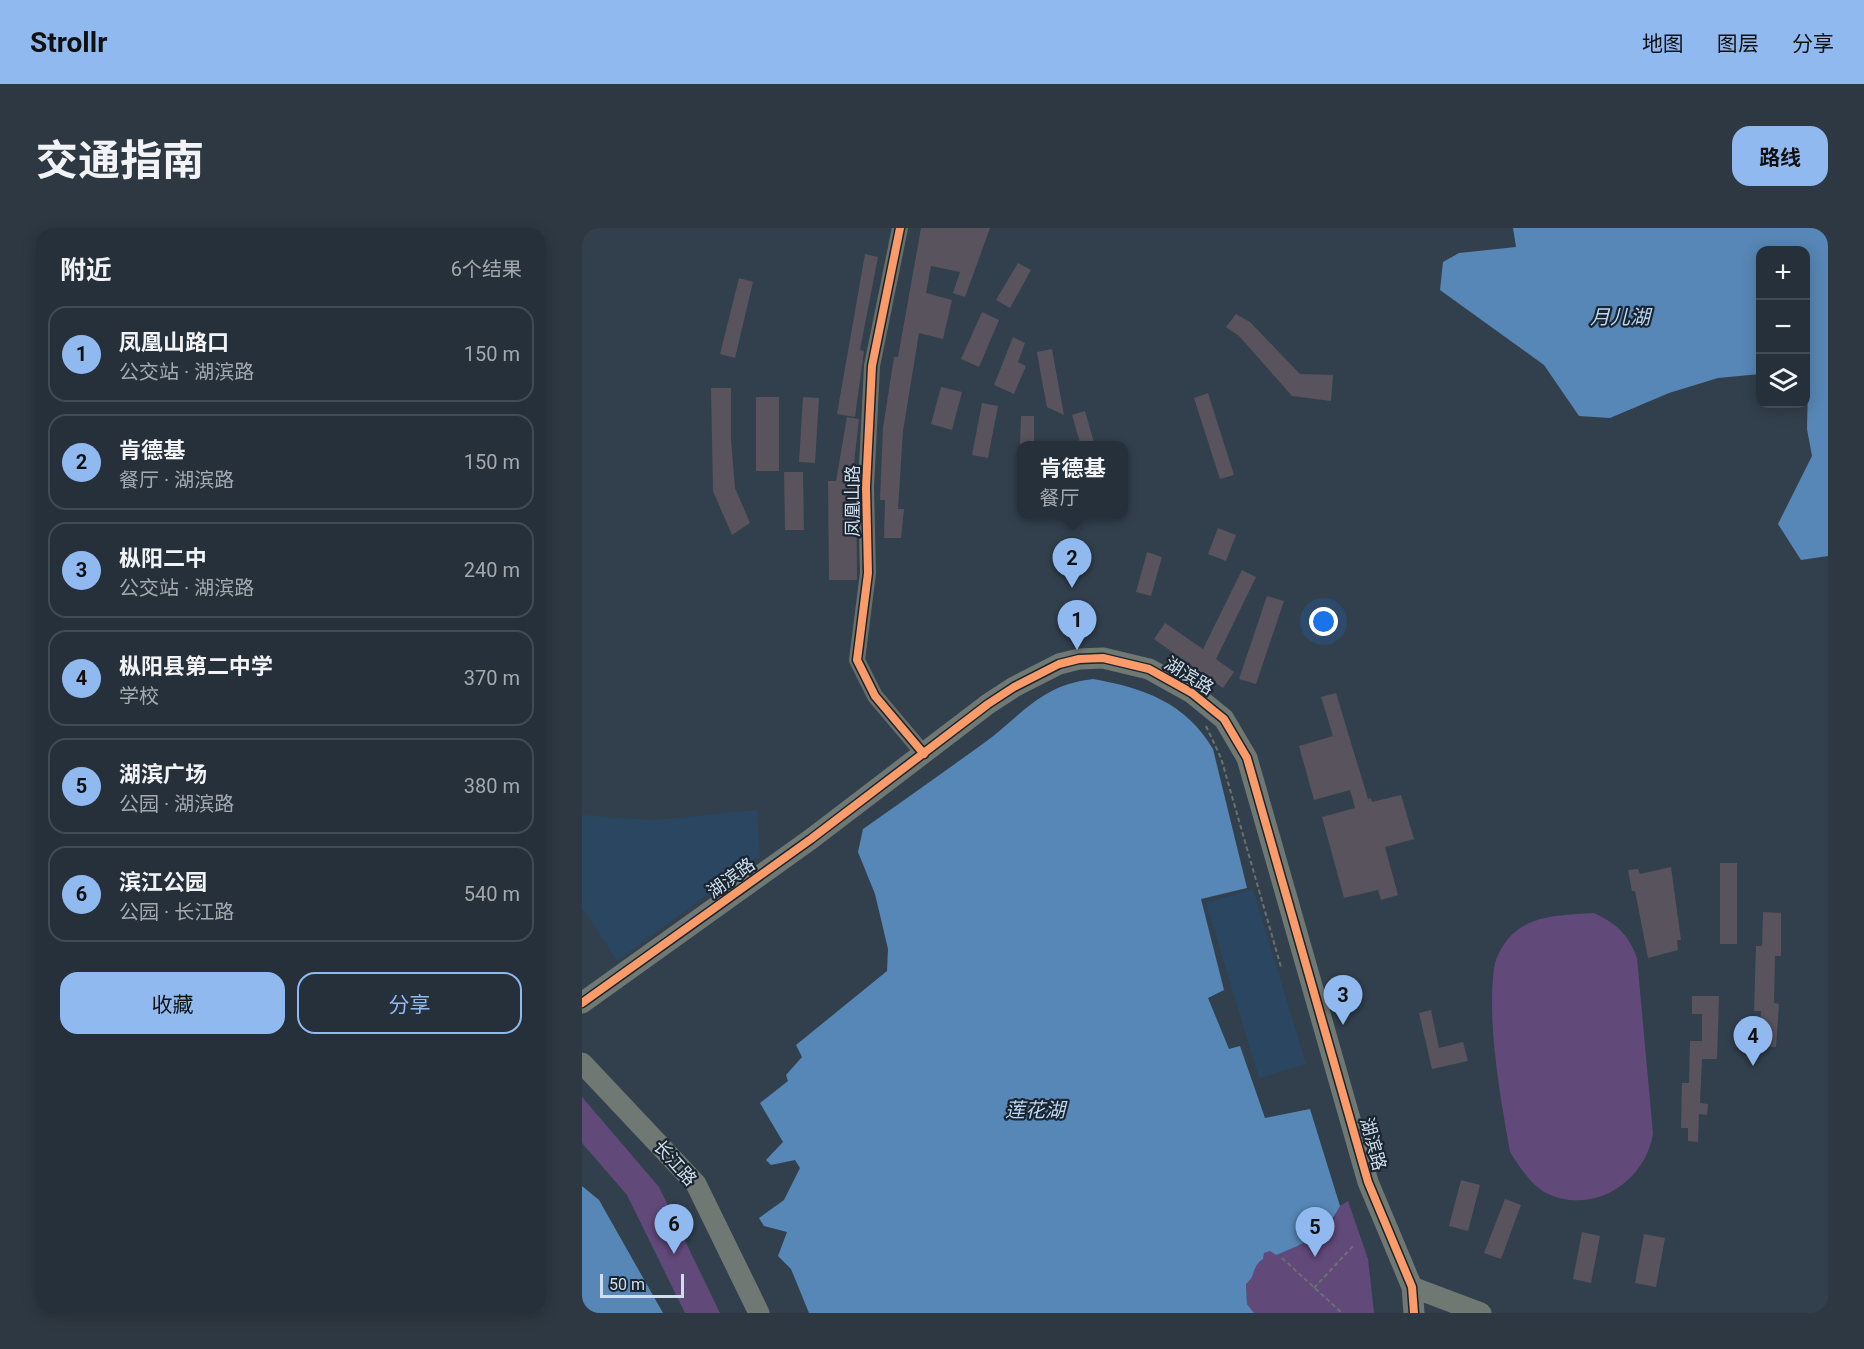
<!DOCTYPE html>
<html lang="zh">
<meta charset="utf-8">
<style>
body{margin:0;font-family:Roboto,"Noto Sans SC",sans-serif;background:#2e3842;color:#f1f3f6}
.controls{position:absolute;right:18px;top:18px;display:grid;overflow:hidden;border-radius:12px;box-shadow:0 3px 15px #0003}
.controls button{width:54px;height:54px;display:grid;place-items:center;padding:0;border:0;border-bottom:2px solid #424b54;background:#26303a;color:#f1f3f6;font:30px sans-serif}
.scale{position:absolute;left:18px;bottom:15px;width:84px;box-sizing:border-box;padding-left:6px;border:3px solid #cfdeed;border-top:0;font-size:16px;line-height:21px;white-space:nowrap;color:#cfdeed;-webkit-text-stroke:4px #1a2530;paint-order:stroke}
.you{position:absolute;left:742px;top:394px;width:21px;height:21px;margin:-15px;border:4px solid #fff;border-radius:50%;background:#1a73e8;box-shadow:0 0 0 9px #1a73e833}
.badge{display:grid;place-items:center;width:39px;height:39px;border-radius:50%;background:#90b9f0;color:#111;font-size:20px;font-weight:700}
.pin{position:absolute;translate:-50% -50px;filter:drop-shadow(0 2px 3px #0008)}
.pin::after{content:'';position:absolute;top:32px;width:21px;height:18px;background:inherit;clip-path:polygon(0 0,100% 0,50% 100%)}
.popup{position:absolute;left:435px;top:213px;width:111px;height:78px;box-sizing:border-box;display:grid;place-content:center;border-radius:12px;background:#26303a;filter:drop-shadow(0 2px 4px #0005);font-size:20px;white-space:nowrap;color:#a4a9af}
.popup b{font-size:22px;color:#f1f3f6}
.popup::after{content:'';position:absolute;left:50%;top:100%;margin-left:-12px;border:12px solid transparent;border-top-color:#26303a}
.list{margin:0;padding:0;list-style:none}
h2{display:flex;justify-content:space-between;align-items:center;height:78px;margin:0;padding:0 24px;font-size:26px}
h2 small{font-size:20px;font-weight:400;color:#a4a9af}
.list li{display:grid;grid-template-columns:39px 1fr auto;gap:18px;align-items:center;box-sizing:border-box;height:96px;margin:0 12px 12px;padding:0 12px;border:2px solid #424b54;border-radius:18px}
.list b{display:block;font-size:22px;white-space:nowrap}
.list p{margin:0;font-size:20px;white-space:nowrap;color:#a4a9af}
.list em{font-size:20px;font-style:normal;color:#a4a9af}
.actions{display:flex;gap:12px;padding:18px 24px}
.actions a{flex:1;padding:14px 0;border:2px solid #90b9f0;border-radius:18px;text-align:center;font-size:21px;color:#90b9f0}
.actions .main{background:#90b9f0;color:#111}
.icon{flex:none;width:33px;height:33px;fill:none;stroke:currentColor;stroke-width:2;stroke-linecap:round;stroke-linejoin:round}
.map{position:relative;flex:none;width:1246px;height:1085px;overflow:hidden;border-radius:18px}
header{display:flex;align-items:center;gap:36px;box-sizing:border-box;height:84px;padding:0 30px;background:#90b9f0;color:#111}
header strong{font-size:28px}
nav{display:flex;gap:33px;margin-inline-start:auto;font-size:21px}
.intro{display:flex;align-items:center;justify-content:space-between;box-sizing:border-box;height:144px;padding:0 36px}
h1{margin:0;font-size:42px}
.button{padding:15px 27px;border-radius:18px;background:#90b9f0;color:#111;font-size:21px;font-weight:700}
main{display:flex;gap:36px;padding:0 36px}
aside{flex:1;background:#26303a;border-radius:18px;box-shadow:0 3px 15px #0003}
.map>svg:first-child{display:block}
</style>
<header>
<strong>Strollr</strong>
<nav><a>地图</a><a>图层</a><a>分享</a></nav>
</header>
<div class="intro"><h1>交通指南</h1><a class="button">路线</a></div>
<main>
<aside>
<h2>附近<small>6个结果</small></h2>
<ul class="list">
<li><span class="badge">1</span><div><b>凤凰山路口</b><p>公交站 · 湖滨路</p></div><em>150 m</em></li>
<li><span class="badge">2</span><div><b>肯德基</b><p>餐厅 · 湖滨路</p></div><em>150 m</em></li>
<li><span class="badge">3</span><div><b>枞阳二中</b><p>公交站 · 湖滨路</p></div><em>240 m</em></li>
<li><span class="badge">4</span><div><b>枞阳县第二中学</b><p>学校</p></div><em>370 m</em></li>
<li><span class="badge">5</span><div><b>湖滨广场</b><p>公园 · 湖滨路</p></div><em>380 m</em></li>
<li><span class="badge">6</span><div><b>滨江公园</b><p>公园 · 长江路</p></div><em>540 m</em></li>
</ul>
<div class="actions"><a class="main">收藏</a><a>分享</a></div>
</aside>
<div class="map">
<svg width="1246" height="1085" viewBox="0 0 1246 1085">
<rect width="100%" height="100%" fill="#32404d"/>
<path fill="#2a4661" d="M175 582 178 628 35 733 3 683 0 682V587L72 592Z
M671 661 724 836 677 850 624 675Z"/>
<path fill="#61497a" d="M1012 685C1034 695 1047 707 1055 730L1071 906C1063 954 1011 988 964 965 949 957 937 938 928 924 918 867 905 797 912 740 914 727 923 712 933 704 954 686 986 687 1012 685Z
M0 869 77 959 138 1085H103L45 967 0 915Z
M766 973 786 1031 792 1085H672L665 1076 664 1056 668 1053 674 1036 682 1024 723 1015 750 994 758 978Z"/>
<path fill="#5787b6" d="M931 0H1246V328L1219 332 1196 296 1230 228 1225 201 1226 159 1224 158V22H1178V146L1136 150 1087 165 1028 190 997 188 962 137 858 62 861 34 877 25 934 19Z
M511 451C562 460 604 475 631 521L665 660 619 671 642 762 626 770 647 821 658 818 683 890 728 881 758 978C742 1009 725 1014 694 1027L688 1023 682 1025 681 1031C669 1039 674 1049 664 1056L665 1076 672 1085H227L209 1041 196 1028 205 1004 182 998 177 990 202 972 218 940 213 932 189 937 184 932 201 914 178 875 206 853 204 847 220 829 214 817 305 743 306 721 293 666 276 624 281 601C322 572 362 544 402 515 441 486 459 457 511 451Z
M0 958 17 972 81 1085H0Z"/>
<path fill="#58535d" d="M339 0H408L383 69 371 65 378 44 349 38 344 65 370 72 361 111 337 105 321 203 316 281H322L319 310H302L303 272H298L301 200 312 129H316Z
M283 26 296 29 278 122 282 123 273 189 255 186Z
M436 35 449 42 428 80 414 72Z
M157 50 171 54 153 130 138 126Z
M400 84 417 92 397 139 379 131Z
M654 86 668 94 718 146 751 147 749 173 710 168 657 108 644 99Z
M431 109 443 115 436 134 444 138 432 166 412 157Z
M470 121 482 187 465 179 460 153 455 124Z
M359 159 380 164 370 202 349 196Z
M129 160H149V211L153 260 168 295 150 307 131 263Z
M626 165 652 247 638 251 612 170Z
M174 169H197V243H174Z
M221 169 237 170 233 235 217 234Z
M400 175 416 178 406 230 390 227Z
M503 183 513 218H499L490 187Z
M439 188H452V218H438Z
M265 189 277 191 270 253H274L275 344V352H247L246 253H254Z
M202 244H221L222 302H203Z
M636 300 654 307 644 333 626 326Z
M565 324 580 329 569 368 554 364Z
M660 342 674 349 634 431 652 444 641 460 572 411 583 395 621 421Z
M685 368 702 373 674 456 657 451Z
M754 465 786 571 789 570 790 574 819 567 832 611 803 619 816 667 799 672 796 662 762 670 740 589 773 580 768 562 732 572 717 518 751 508 739 469Z
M1138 635H1155V716H1138Z
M1089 639 1099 712H1095L1096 722 1066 730 1053 663H1050L1046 642 1056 641 1058 646Z
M1181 684 1199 685V728H1193L1192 775 1197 776 1194 819 1177 818 1179 783H1172L1174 718H1180Z
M1110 768H1137L1135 831H1120L1118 875 1126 876 1125 887 1117 886 1116 914 1106 913V900H1099L1100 855H1107L1108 813H1120V786H1110Z
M849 782 857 820 881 814 886 833 850 841 837 785Z
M879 952 898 957 886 1003 867 998Z
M923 971 939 977 919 1031 902 1025Z
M1000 1004 1018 1008 1009 1055 991 1051Z
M1062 1006 1083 1010 1074 1059 1053 1055Z"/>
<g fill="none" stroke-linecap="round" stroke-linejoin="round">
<path stroke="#6a7171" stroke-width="2" stroke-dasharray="4.5 3" stroke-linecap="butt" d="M624 498 639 530 699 739
M700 1030 760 1085
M732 1060 772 1017"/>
<path stroke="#696f69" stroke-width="16" d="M318 0 290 138 284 259 286 345 275 432 293 468 342 526"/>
<path stroke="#6f7872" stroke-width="21" d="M0 775 229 611 406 476 432 459 477 436 497 431 521 430 567 441 610 465 642 491 665 530 786 954 830 1059 832 1085
M0 835 114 956 177 1085
M830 1059 899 1085"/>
<defs>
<path id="cycleway" d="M318 0 290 138 284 259 286 345 275 432 293 468 342 526
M0 775 229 611 406 476 432 459 477 436 497 431 521 430 567 441 610 465 642 491 665 530 786 954 830 1059 832 1085"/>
</defs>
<use href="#cycleway" stroke="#1a2530" stroke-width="11"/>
<use href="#cycleway" stroke="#fa9b69" stroke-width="8"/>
</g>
<g text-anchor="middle" stroke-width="4.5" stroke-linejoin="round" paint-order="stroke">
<g font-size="18" fill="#cfdeed" stroke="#1a2530">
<text transform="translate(271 273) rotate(-90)" y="6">凤凰山路</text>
<text transform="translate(607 448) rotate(32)" y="6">湖滨路</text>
<text transform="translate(149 650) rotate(-36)" y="6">湖滨路</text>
<text transform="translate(791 916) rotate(75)" y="6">湖滨路</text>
<text transform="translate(93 935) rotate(48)" y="6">长江路</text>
</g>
<g font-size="20" font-style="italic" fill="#bad6f2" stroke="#1a2530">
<text x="1038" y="96">月儿湖</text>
<text x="453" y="889">莲花湖</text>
</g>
</g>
</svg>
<div class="controls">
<button>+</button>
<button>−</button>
<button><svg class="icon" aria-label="layers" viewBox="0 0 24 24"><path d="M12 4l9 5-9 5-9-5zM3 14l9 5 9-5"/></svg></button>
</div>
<div class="scale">50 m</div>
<div class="you"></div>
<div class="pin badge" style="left:495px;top:422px">1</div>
<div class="pin badge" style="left:490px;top:360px">2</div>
<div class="popup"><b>肯德基</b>餐厅</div>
<div class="pin badge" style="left:761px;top:797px">3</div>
<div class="pin badge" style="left:1171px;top:838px">4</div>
<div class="pin badge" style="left:733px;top:1029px">5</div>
<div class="pin badge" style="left:92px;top:1026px">6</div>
</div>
</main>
